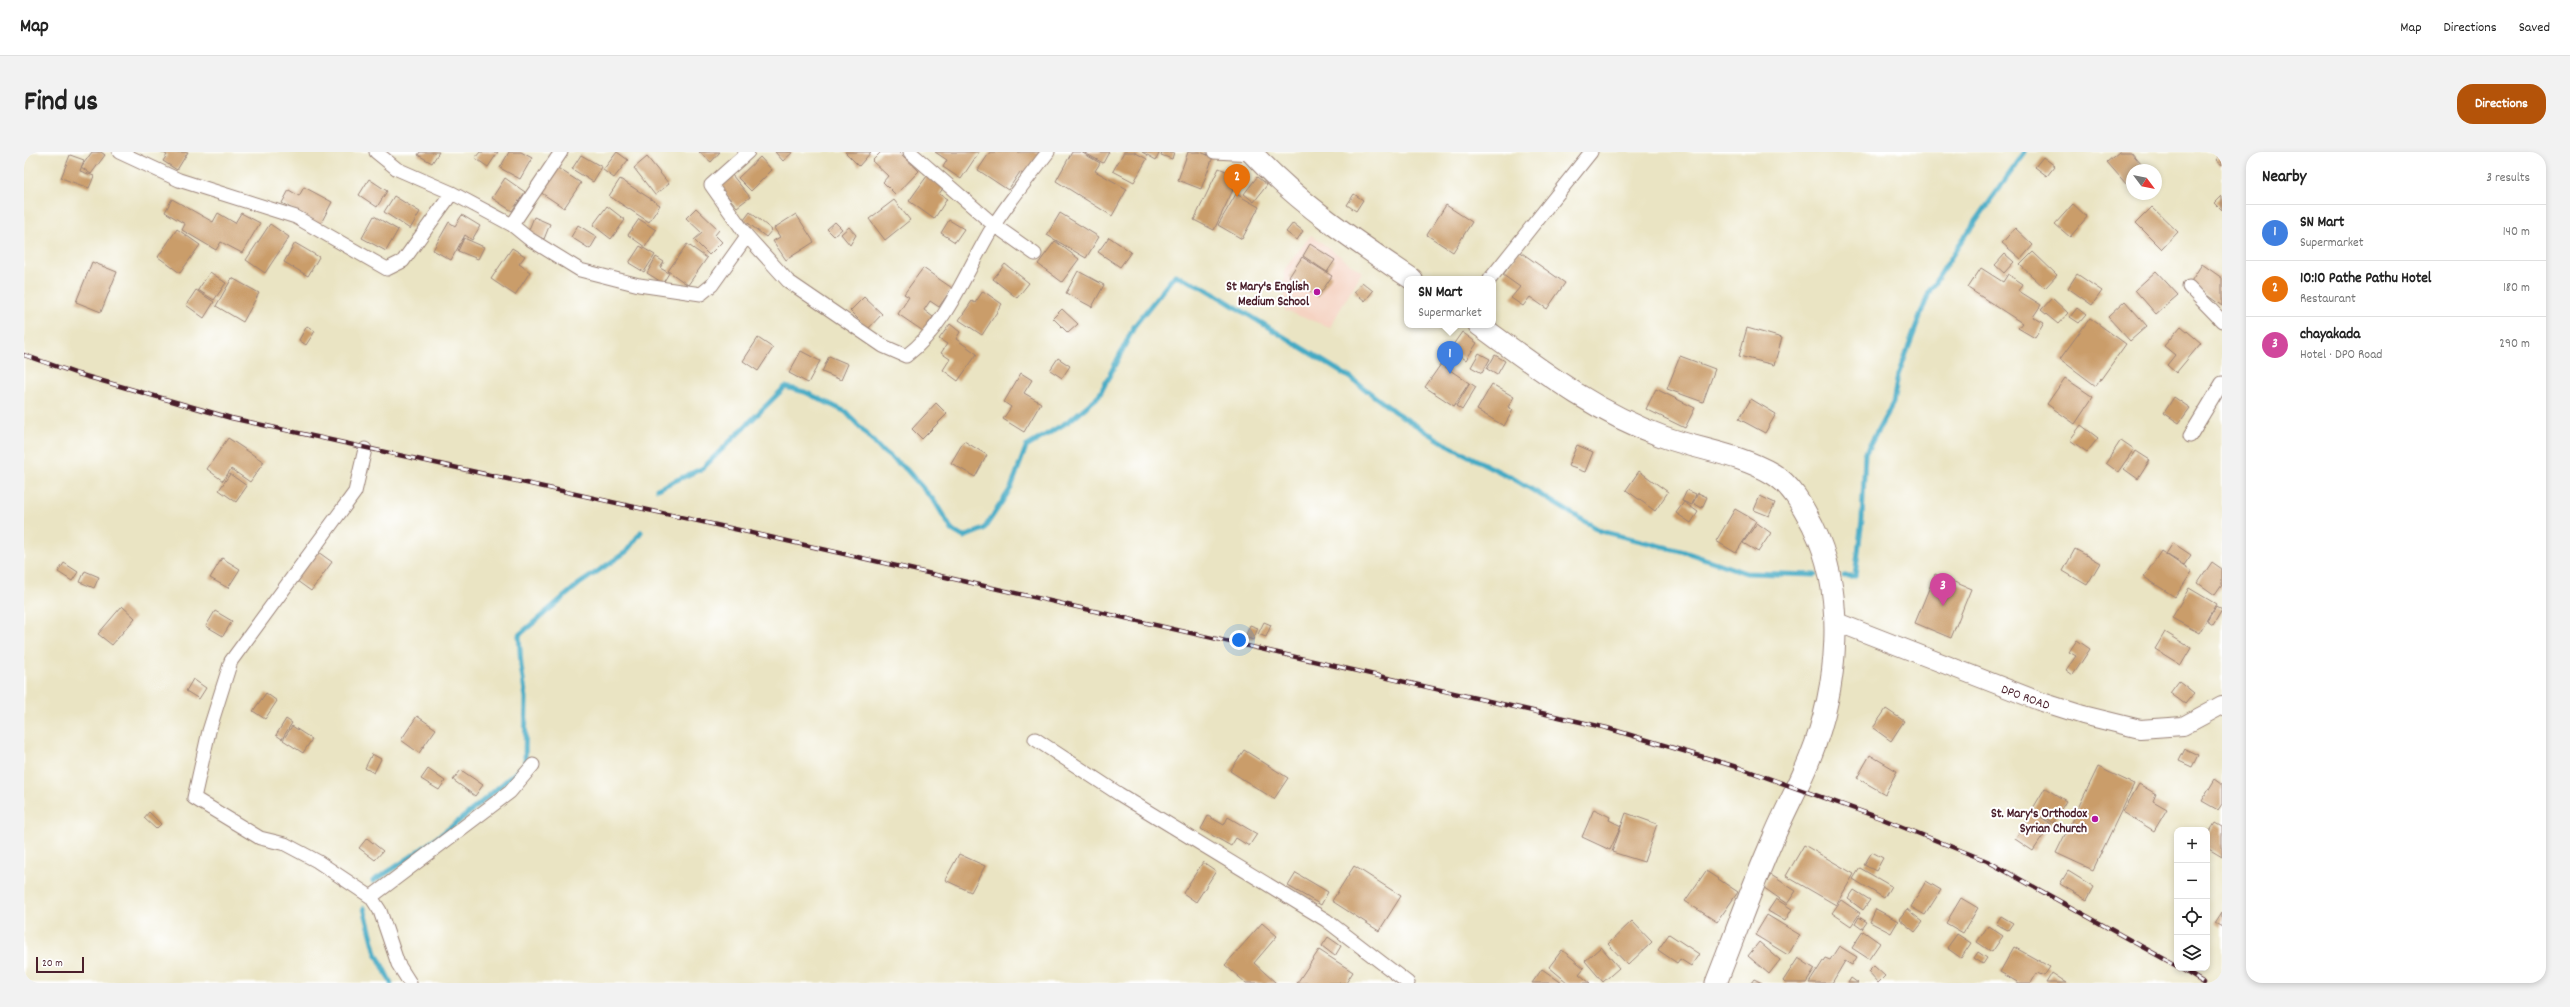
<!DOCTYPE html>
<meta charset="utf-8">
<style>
body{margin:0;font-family:Dekko,sans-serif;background:#f2f2f2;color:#222}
.controls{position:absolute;right:12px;bottom:12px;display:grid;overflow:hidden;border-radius:8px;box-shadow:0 2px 6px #0003}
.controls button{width:36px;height:36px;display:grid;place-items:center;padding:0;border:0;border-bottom:1px solid #e0e0e0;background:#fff;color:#222;font:20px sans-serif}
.compass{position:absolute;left:2102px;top:12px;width:36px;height:36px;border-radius:50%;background:#fff;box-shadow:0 2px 6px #0003;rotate:122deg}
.scale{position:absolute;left:12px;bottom:10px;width:48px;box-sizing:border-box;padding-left:4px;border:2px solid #4a1f2b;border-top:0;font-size:11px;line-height:14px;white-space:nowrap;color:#4a1f2b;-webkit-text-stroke:3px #fff;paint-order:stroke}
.you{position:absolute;left:1215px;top:488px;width:14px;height:14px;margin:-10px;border:3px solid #fff;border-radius:50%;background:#1a73e8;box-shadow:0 0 0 6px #1a73e833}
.badge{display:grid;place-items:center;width:26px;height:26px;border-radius:50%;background:#b45309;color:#fff;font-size:13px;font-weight:700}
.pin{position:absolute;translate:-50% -33px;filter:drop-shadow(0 1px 2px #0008)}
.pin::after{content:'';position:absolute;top:21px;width:14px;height:12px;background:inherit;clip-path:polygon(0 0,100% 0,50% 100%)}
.popup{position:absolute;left:1380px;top:124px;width:92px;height:52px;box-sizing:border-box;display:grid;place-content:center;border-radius:8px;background:#fff;filter:drop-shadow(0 1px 3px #0005);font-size:13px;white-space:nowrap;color:#767676}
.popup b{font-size:15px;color:#222}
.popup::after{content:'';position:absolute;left:50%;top:100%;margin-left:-8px;border:8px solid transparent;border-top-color:#fff}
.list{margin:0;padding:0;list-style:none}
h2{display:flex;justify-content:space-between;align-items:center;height:52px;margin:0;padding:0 16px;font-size:17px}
h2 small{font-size:13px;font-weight:400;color:#767676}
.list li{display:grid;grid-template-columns:26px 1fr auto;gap:12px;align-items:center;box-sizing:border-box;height:56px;padding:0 16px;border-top:1px solid #e0e0e0}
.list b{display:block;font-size:15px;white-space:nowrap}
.list p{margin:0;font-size:13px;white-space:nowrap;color:#767676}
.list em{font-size:13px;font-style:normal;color:#767676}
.icon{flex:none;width:22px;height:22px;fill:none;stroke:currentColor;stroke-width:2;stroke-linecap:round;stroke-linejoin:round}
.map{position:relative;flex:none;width:2198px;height:831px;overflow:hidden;border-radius:16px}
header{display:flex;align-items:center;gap:24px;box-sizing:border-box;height:56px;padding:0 20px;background:#fff;border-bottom:1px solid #e0e0e0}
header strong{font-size:19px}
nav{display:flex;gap:22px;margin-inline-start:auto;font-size:14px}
.intro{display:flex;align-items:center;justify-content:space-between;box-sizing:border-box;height:96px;padding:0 24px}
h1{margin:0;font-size:28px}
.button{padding:10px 18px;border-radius:16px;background:#b45309;color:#fff;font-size:14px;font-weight:700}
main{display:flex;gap:24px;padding:0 24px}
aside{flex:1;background:#fff;border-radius:16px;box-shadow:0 2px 6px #0003}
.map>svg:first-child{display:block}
</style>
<header>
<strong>Map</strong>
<nav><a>Map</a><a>Directions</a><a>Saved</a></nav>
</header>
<div class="intro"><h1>Find us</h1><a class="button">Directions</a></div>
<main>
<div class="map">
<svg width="2198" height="831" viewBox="0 0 2198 831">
<rect width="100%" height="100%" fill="#fff"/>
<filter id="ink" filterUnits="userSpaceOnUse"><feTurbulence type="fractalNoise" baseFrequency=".025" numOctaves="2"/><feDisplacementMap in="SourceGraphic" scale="8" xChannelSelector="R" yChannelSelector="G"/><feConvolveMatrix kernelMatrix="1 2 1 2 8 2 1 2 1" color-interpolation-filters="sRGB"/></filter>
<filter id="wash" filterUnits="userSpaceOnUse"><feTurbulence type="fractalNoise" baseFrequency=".012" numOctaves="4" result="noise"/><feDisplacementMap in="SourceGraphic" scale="16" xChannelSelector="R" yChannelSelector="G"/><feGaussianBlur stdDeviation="0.9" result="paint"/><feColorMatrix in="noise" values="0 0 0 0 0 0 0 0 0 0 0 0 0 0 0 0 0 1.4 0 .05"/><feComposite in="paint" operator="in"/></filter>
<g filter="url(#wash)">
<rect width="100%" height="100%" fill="#eae4c3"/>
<path fill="#f5d3c2" d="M1287 83 1338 120 1306 175 1261 159 1260 118Z"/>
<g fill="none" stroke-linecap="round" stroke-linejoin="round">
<path stroke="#44aac4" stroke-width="5" d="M633 337 679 316 761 235 781 240 822 260 857 298 882 317 911 350 928 378 940 385 960 377 987 336 1002 295 1045 269 1075 244 1111 173 1151 123 1181 136 1328 227 1371 260 1425 294 1490 327 1577 379 1661 400 1722 421 1791 423
M1820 424H1831L1838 368 1841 302 1869 251 1874 223 1906 138 1935 93 2001 0
M349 729C405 696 453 655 501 612L502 546 497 514 495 483 555 432 602 400 617 380
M340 756 352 801 367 831"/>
</g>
<g id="blocks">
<path fill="#ca9d6b" d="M68 0H77L81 3 67 22 57 15Z
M138 0H164L153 18 139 9 143 3Z
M396 0H415L408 11 394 3Z
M456 0H474L464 15 451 6Z
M485 0H497L508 6 496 27 476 16Z
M593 0 604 8 590 26 579 18Z
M675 0H696L687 10Z
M751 0H769L759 9Z
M821 0H847L835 14Z
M857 0H875L895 19 872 43 859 30 864 24 848 9Z
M911 0H955L937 27 919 15 923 8Z
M966 0H1017L1001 24 996 20 984 38 954 18Z
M1048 0H1057L1076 11 1071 19 1103 37 1088 64 1032 29Z
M1059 0H1085L1079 11Z
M1100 0H1110L1123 7 1110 30 1089 19Z
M1118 0H1136L1132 8Z
M1138 0H1150L1148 7 1137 3Z
M1164 0H1176L1189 5 1177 37 1154 28Z
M2095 0H2107L2122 18H2108V28L2103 33 2083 10Z
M2198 0V13L2192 8Z
M46 3 60 8 56 19 70 24 65 36 37 26Z
M557 3 578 15 569 30 548 17Z
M623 5 645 32 631 43 610 16Z
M736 5 748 18 727 39 714 26Z
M2019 5 2031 14 2023 24 2011 15Z
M532 15 557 31 540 56 516 40Z
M1195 16 1215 25 1190 78 1170 68Z
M708 23 726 45 713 55 695 34Z
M903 24 920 35 915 42 923 47 910 67 885 49Z
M1233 25 1243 33 1230 50 1220 42Z
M481 26 501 40 488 59 468 46Z
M345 27 363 39 353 55 335 43Z
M596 27 636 53 625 70 585 44Z
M280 35 308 50 296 73 258 51 265 38 275 44Z
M1212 42 1235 55 1218 87 1194 73Z
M1330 42 1339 48 1332 59 1323 53Z
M370 44 396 60 386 77 360 60Z
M2198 44V58L2191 51Z
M148 47 189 70 194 61 211 71 217 61 236 71 218 101 197 90 192 98 158 78 161 72 141 60Z
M870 48 886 68 861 88 845 67Z
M2049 52 2063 65 2046 85 2031 72Z
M1422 53 1448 70 1429 100 1403 83Z
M583 54 601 68 587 87 569 73Z
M2128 55 2154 80 2138 97 2112 71Z
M672 56 695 78 691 83 698 90 685 103 670 88 678 81 662 66Z
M726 60 748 78 742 85 720 68Z
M1036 61 1075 85 1062 106 1023 83Z
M772 62 790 90 762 108 749 89 756 85 750 76Z
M438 63 456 74 448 88 441 83 427 108 409 98 425 70 431 74Z
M350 64 374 78 362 99 338 86Z
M510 65 526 72 520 87 504 80Z
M615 67 632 78 621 95 604 83Z
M925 68 940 77 931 90 917 81Z
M811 70 818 77 810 84 803 77Z
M1269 71 1279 79 1273 88 1262 80Z
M246 72 265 85 241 121 222 108Z
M554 73 573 85 566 97 547 85Z
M825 75 832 83 826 93 817 82Z
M1991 76 2009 93 1997 107 1978 91Z
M153 77 176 93 156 121 134 105Z
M1085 85 1107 100 1096 115 1074 100Z
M440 86 460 95 454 107 434 99Z
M1031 89 1055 107 1038 130 1014 112Z
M271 91 295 105 284 124 260 110Z
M663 92 683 106 664 133 644 119Z
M1286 92 1311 108 1303 120 1279 104Z
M616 94 631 103 620 120 605 111Z
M488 96 501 104 495 112 506 120 491 143 467 127Z
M1495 99 1541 131 1523 157 1506 145 1499 154 1487 146 1496 135 1479 123Z
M2009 100 2033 123 2021 136 1996 113Z
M1981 102 1990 110 1980 121 1971 113Z
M632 105 640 110 636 116 645 121 639 131 623 121Z
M1278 105 1308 124 1294 145 1265 125Z
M68 110 93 120 77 160 52 150Z
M981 112 1005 131 993 146 969 127Z
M2178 112 2198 126V154L2166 131Z
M899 116 928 136 915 155 906 149 900 158 909 165 899 179 874 162 885 145 880 142Z
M1957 116 1979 130 1984 122 1999 132 1995 139 2017 153 2009 165 2020 171 2011 186 1994 176 1998 171 1944 136Z
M1054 119 1080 133 1068 155 1042 141Z
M2132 119 2154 143 2132 162 2111 138Z
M186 120 202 131 190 148 174 138Z
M2053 122 2078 139 2068 153 2044 136Z
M208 126 235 141 219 170 192 154Z
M1338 130 1349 139 1341 149 1330 140Z
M172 138 190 150 180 166 162 153Z
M959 139 978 152 958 183 935 168 948 149 951 151Z
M840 145 858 162 844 177 826 159Z
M2028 146 2044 161 2034 172 2017 158Z
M2101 149 2123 174 2106 189 2084 165Z
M2053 156 2062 163 2055 171 2046 165Z
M1038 157 1054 172 1044 181 1029 166Z
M2066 166 2102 192 2072 234 2036 207Z
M926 172 936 180 932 187 953 202 934 229 919 218 926 207 917 201 923 192 915 187Z
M283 174 291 179 282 193 275 188Z
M2157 174 2177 191 2152 221 2143 213 2151 203 2140 194Z
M1723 176 1758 186 1750 213 1715 204Z
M1438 180 1453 191 1442 208 1426 197Z
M734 186 749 196 734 219 719 209Z
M777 199 796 209 784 231 765 221Z
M1455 201 1466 207 1458 221 1447 215Z
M1471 203 1481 209 1473 223 1463 217Z
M805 204 824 212 817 228 798 220Z
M1656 204 1691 217 1679 250 1643 237Z
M1034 206 1046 214 1038 226 1026 218Z
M1417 212 1445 231 1430 254 1401 235Z
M997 221 1008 228 1000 241 1017 251 1000 280 979 267 987 255 980 250Z
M2041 226 2069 245 2051 272 2023 252Z
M1446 231 1452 235 1438 258 1432 254Z
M1468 232 1490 245 1484 255 1489 258 1480 274 1453 258Z
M1632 237 1671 256 1661 276 1622 257Z
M2150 245 2166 256 2155 271 2140 261Z
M1727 247 1752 262 1741 281 1715 267Z
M912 251 923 262 898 287 888 277Z
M2057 273 2074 286 2063 300 2046 288Z
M204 286 240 310 226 330 207 317 199 329 183 317Z
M2097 288 2110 297 2094 320 2082 311Z
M940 289 963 303 951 325 927 311Z
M1553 293 1569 300 1561 320 1544 314Z
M2112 299 2126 308 2114 327 2100 317Z
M1615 319 1644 340 1631 359 1602 338Z
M206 322 223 334 212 350 195 338Z
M1663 338 1672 342 1668 353 1658 349Z
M1674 341 1683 345 1678 356 1669 351Z
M1736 344 1751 351 1745 364 1730 358Z
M1660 350 1674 360 1667 371 1652 361Z
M1711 357 1732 369 1712 401 1692 389Z
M1733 371 1747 381 1734 400 1719 391Z
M2149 391 2167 403 2160 413 2142 402Z
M290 397 308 410 287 439 269 426Z
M2051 397 2076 411 2063 433 2039 419Z
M2137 399 2168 420 2151 445 2120 425Z
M198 406 216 417 204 436 186 426Z
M2188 410 2198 417V433L2191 443 2174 431Z
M40 411 54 420 48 429 34 420Z
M61 419 75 425 70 436 56 430Z
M1911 422 1947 437 1927 486 1891 471Z
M2165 436 2192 452 2175 481 2148 466Z
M98 454 111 466 88 493 74 482Z
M2192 454 2198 458 2189 473 2183 469Z
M191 459 208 469 199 484 182 474Z
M1240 470 1247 473 1242 485 1234 482Z
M1226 473 1234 476 1229 488 1221 485Z
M2141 480 2167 496 2157 513 2131 497Z
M2053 488 2066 497 2049 523 2042 518 2052 504 2045 500Z
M169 527 182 536 175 547 162 539Z
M2155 529 2170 541 2161 552 2146 541Z
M242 541 253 549 241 567 229 559Z
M1862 557 1880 569 1867 589 1849 576Z
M393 564 412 577 395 601 377 588Z
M262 567 268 571 258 587 252 583Z
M268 574 288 587 279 601 259 588Z
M2161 597 2174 603 2168 615 2155 609Z
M1220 598 1264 626 1250 647 1206 619Z
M348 602 357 607 350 621 341 616Z
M1846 603 1873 619 1861 642 1833 626Z
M2074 615 2110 632 2069 718 2032 701Z
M404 617 421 629 415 638 397 627Z
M437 618 459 633 451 644 429 628Z
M2191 627 2198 632V652L2194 658 2178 649Z
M2115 632 2132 642 2129 649 2143 657 2130 679 2099 660Z
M2021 636 2042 649 2029 671 2008 658Z
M1570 657 1586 665 1585 668 1597 674 1586 698 1558 685Z
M125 660 137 672 132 677 120 666Z
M2009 660 2027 672 2009 699 1991 687Z
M1602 661 1633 672 1620 710 1588 700Z
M1184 664 1200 673 1204 665 1233 682 1225 694 1212 686 1207 694 1177 677Z
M2191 671 2198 675V705L2183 696V684Z
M343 686 359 699 351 708 335 696Z
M1780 693 1830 722 1812 753 1762 724Z
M1848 700 1859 706 1852 719 1840 713Z
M935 702 961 714 947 740 921 728Z
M1179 710 1192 719 1172 750 1159 741Z
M1330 714 1377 744 1355 779 1308 749Z
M1836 716 1867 734 1860 746 1829 727Z
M1682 719 1714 740 1693 770 1661 749Z
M2044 719 2070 735 2063 748 2036 732Z
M1272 721 1304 740 1297 753 1264 734Z
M1747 723 1772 739 1763 752 1739 735Z
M1902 729 1917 738 1901 763 1887 755Z
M1830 738 1846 748 1839 758 1824 747Z
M1937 746 1954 756 1939 781 1922 771Z
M1752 747 1768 757 1761 769 1744 759Z
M1817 748 1836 761 1827 774 1808 761Z
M1852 757 1874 769 1867 781 1846 770Z
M1883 757 1899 770 1891 780 1875 767Z
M2198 760V775L2191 771Z
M1743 763 1776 783 1764 803 1731 783Z
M1977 764 1989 771 1984 778 1972 772Z
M1835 765 1843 770 1838 777 1831 772Z
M1608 769 1628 790 1604 813 1584 792Z
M1238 771 1253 784 1230 811 1252 831H1222L1201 813Z
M1964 774 1979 784 1968 800 1953 790Z
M1839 779 1856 791 1845 807 1828 796Z
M1645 782 1675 802 1667 814 1656 807 1653 811 1634 798Z
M1933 782 1947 791 1937 806 1923 796Z
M1304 785 1317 794 1311 804 1298 794Z
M1735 790 1756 808 1745 822 1724 804Z
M1815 794 1833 805 1828 813 1821 809 1808 831H1785L1801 806 1806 808Z
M1577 795 1595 816 1579 830 1561 809Z
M1990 795 2026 815 2020 824 2013 821 2007 831H1995L1976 820Z
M1295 798 1329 820 1322 831H1273Z
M1538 798 1560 816 1555 822 1566 831H1544L1525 815Z
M1954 800 1963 806 1959 812 1950 806Z
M1774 806 1791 817 1782 831H1761L1759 829Z
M1850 814 1861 824 1854 831 1844 820Z
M1518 817 1538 831H1508Z
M2028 821 2043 831H2022Z
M1827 826 1834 831H1824Z
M1730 827 1738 831H1727Z"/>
</g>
</g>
<g filter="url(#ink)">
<use href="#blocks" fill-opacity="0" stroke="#9a8277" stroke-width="1"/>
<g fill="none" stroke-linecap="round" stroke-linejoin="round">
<defs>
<path id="street" d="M95 0 155 28 272 65 363 117 379 109 428 41
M352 0 373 17 428 41 488 73 504 86 556 118 615 133 677 142 688 133 723 84 764 129 859 194 882 204C925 171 942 118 970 73 986 48 1006 24 1024 0
M886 0 970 73 1011 102
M1190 0 1229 2
M488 73 537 0
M723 84 687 33 724 0
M1466 127 1567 0
M2165 135 2198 169
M2166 284 2198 231
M341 297 331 340 207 509 185 579 170 646 236 686 261 692 293 709 347 745 356 759 374 812 386 831
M1011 587 1095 642 1302 768 1384 831
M347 745 486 640 509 613"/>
<path id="secondary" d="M1810 469 2015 549 2059 563 2116 577 2159 574 2198 553"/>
<path id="primary" d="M1227 0C1273 50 1331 89 1388 127
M1455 173C1514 216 1570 260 1640 285 1676 298 1715 302 1749 322 1768 333 1779 355 1789 374 1823 443 1814 536 1786 606 1775 634 1760 660 1749 687 1728 734 1711 783 1692 831"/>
</defs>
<use href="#street" stroke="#9a8277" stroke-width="15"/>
<use href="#secondary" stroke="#9a8277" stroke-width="20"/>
<use href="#primary" stroke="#9a8277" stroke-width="23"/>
<use href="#street" stroke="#fff" stroke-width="13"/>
<use href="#secondary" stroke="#fff" stroke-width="18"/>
<use href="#primary" stroke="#fff" stroke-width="21"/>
<defs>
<path id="rail" d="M0 203 54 222 207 266 715 378 1583 576 1716 616 1856 666 1963 709 2153 814
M2156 816 2180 831"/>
</defs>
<use href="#rail" stroke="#4a1f2b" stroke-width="4.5"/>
<use href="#rail" stroke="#fff" stroke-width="3" stroke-dasharray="9" stroke-linecap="butt"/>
</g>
</g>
<g fill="#b5179e" stroke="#fff" stroke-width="1.5">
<circle cx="1293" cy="140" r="4"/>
<circle cx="2071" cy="667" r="4"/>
</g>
<g text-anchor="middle" stroke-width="4" stroke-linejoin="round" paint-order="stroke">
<g font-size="13" font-weight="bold" fill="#4a1f2b" stroke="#fff" text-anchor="end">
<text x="1285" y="138">St Mary's English<tspan x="1285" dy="15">Medium School</tspan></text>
<text x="2063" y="665">St. Mary's Orthodox<tspan x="2063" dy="15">Syrian Church</tspan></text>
</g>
<g font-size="13" fill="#4a1f2b" stroke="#fff">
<text transform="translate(2002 544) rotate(20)" y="5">DPO ROAD</text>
</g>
</g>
</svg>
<div class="controls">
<button>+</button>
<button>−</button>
<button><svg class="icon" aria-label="locate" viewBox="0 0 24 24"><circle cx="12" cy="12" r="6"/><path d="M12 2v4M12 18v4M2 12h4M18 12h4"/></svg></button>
<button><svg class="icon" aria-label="layers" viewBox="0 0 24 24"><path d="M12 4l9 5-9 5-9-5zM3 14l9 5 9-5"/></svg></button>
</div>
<svg class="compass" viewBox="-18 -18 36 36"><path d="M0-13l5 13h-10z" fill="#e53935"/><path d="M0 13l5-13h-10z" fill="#767676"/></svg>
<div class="scale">20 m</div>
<div class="you"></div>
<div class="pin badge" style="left:1426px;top:222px;background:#3f7fe0">1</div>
<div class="popup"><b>SN Mart</b>Supermarket</div>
<div class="pin badge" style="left:1213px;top:45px;background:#e8710a">2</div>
<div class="pin badge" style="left:1919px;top:454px;background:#d1479c">3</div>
</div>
<aside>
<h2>Nearby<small>3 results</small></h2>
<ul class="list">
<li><span class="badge" style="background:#3f7fe0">1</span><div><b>SN Mart</b><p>Supermarket</p></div><em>140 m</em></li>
<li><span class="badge" style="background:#e8710a">2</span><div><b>10:10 Pathe Pathu Hotel</b><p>Restaurant</p></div><em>180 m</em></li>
<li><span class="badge" style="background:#d1479c">3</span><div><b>chayakada</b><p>Hotel · DPO Road</p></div><em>290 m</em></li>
</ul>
</aside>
</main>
